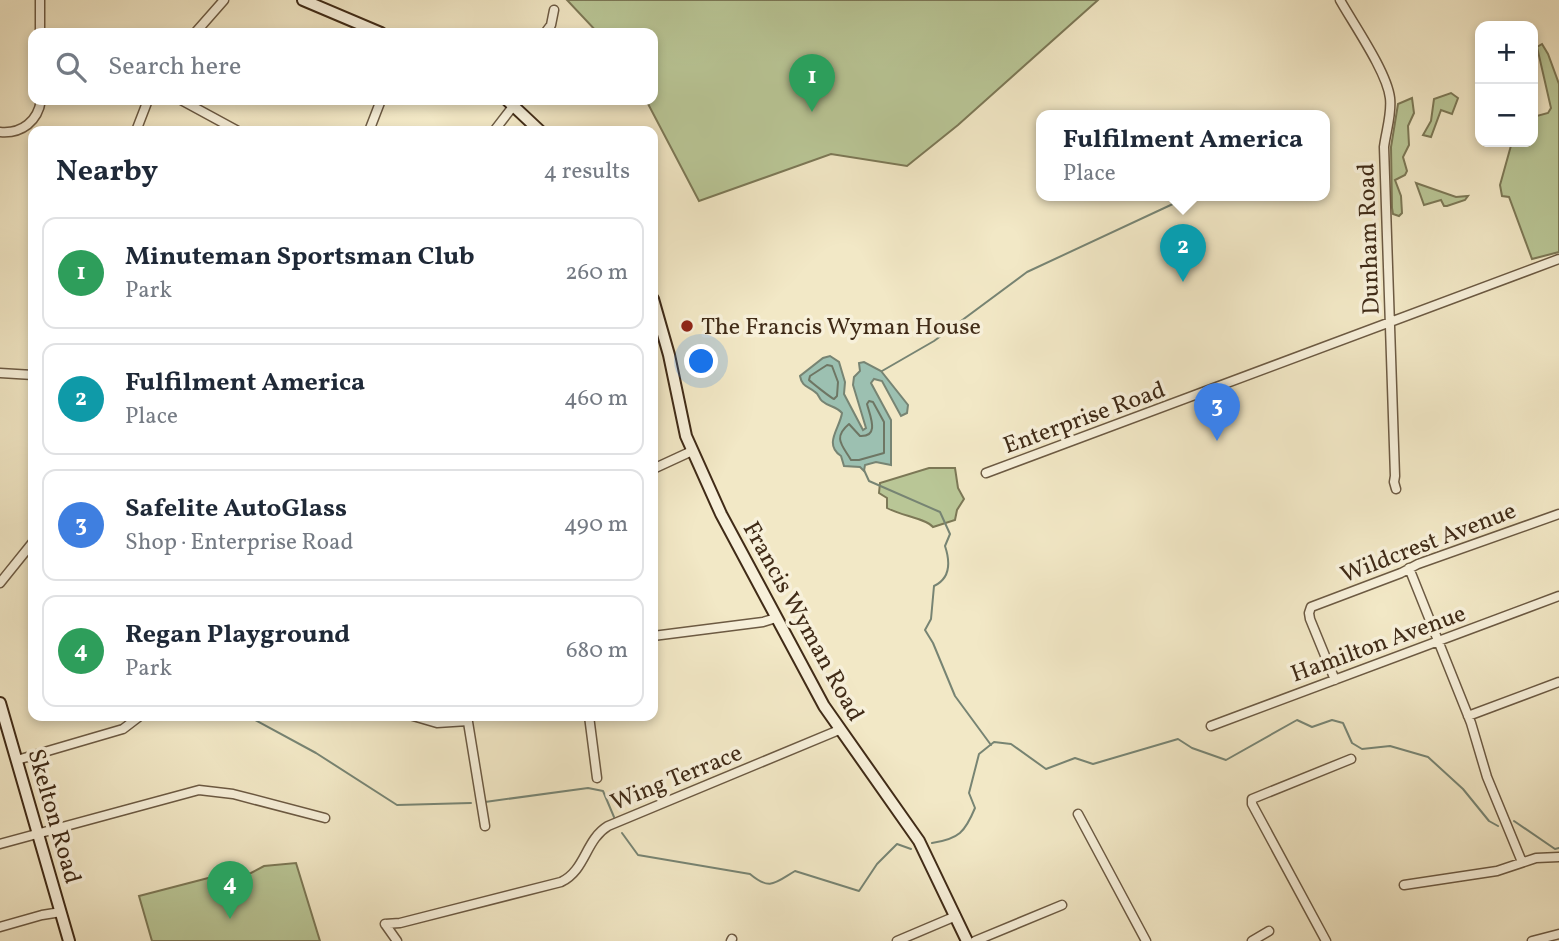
<!DOCTYPE html>
<meta charset="utf-8">
<style>
body{margin:0;font-family:Vollkorn,serif;background:#f6f6f7;color:#1f2937}
.controls{position:absolute;right:21px;top:21px;display:grid;overflow:hidden;border-radius:14px;box-shadow:0 4px 10px #0003}
.controls button{width:63px;height:63px;display:grid;place-items:center;padding:0;border:0;border-bottom:2px solid #e0e1e3;background:#fff;color:#1f2937;font:35px sans-serif}
.you{position:absolute;left:702px;top:362px;width:24px;height:24px;margin:-18px;border:5px solid #fff;border-radius:50%;background:#1a73e8;box-shadow:0 0 0 10px #1a73e833}
.badge{display:grid;place-items:center;width:46px;height:46px;border-radius:50%;background:#b45309;color:#fff;font-size:23px;font-weight:700}
.pin{position:absolute;translate:-50% -58px;filter:drop-shadow(0 2px 4px #0008)}
.pin::after{content:'';position:absolute;top:37px;width:24px;height:21px;background:inherit;clip-path:polygon(0 0,100% 0,50% 100%)}
.popup{position:absolute;left:1036px;top:110px;width:294px;height:91px;box-sizing:border-box;display:grid;place-content:center;border-radius:14px;background:#fff;filter:drop-shadow(0 2px 5px #0005);font-size:23px;white-space:nowrap;color:#747a83}
.popup b{font-size:26px;color:#1f2937}
.popup::after{content:'';position:absolute;left:50%;top:100%;margin-left:-14px;border:14px solid transparent;border-top-color:#fff}
.list{margin:0;padding:0;list-style:none}
h2{display:flex;justify-content:space-between;align-items:center;height:91px;margin:0;padding:0 28px;font-size:30px}
h2 small{font-size:23px;font-weight:400;color:#747a83}
.list li{display:grid;grid-template-columns:46px 1fr auto;gap:21px;align-items:center;box-sizing:border-box;height:112px;margin:0 14px 14px;padding:0 14px;border:2px solid #e0e1e3;border-radius:14px}
.list b{display:block;font-size:26px;white-space:nowrap}
.list p{margin:0;font-size:23px;white-space:nowrap;color:#747a83}
.list em{font-size:23px;font-style:normal;color:#747a83}
.icon{flex:none;width:38px;height:38px;fill:none;stroke:currentColor;stroke-width:2;stroke-linecap:round;stroke-linejoin:round}
.map{position:relative;flex:none;width:1559px;height:941px;overflow:hidden}
.search{position:absolute;background:#fff;box-shadow:0 4px 10px #0003;left:28px;top:28px;width:630px;height:77px;display:flex;align-items:center;gap:18px;box-sizing:border-box;padding:0 24px;border-radius:14px;color:#747a83;font-size:26px}
.panel{position:absolute;background:#fff;box-shadow:0 4px 10px #0003;left:28px;top:126px;width:630px;height:595px;border-radius:14px}
.map>svg:first-child{display:block}
</style>
<div class="map">
<svg width="1559" height="941" viewBox="0 0 1559 941">
<rect width="100%" height="100%" fill="#f2e8c6"/>
<filter id="stains"><feTurbulence type="fractalNoise" baseFrequency=".00286" numOctaves="4"/><feColorMatrix values="0 0 0 0 .2 0 0 0 0 .09 0 0 0 0 .02 0 0 0 .5 -.17"/></filter>
<radialGradient id="worn" r=".72"><stop offset=".6" stop-color="#630" stop-opacity="0"/><stop offset="1" stop-color="#630" stop-opacity=".3"/></radialGradient>
<path fill="#b9c696" stroke="#7c7856" stroke-width="2" d="M567 0H1098L958 125 907 166 831 154 699 201 646 100H653V33H598Z
M1542 44 1548 54 1559 84V252L1532 259 1509 197 1502 196 1500 185 1512 142H1533V117L1548 113 1551 108 1537 47Z
M1451 93 1458 98 1452 114 1441 110 1431 137 1423 135 1431 121 1434 99Z
M1412 98 1414 113 1408 126 1409 145 1403 157 1407 171 1405 175 1395 180 1401 196 1402 213 1399 216 1393 214 1392 208 1391 147 1398 104Z
M1416 183 1456 197 1468 196 1465 200 1447 206H1444L1441 200 1424 205Z
M929 468H955L958 488 964 499 957 510 955 520 933 527C925 518 901 516 887 508V498L879 493 880 483Z
M296 863 320 941H152L139 896 212 877 251 873 264 866Z"/>
<path fill="#9cc0b1" stroke="#778473" stroke-width="2" d="M830 356 839 362 845 382 844 394 863 430 866 428 853 385 854 377 860 371 859 363 864 362 881 371 908 405 907 413 901 416 882 381 874 379 871 383 891 420V465L876 462 865 465 864 471 860 467 844 466 841 456C823 444 840 428 842 413 836 406 829 407 822 401 819 399 819 394 815 392 808 386 802 387 800 376L823 358Z"/>
<g fill="none" stroke-linecap="round" stroke-linejoin="round">
<path stroke="#6e7664" stroke-width="2" d="M827 365 832 366 838 382 837 396 834 399C831 398 811 382 809 380L810 376Z
M869 401 873 402 884 422V453L859 460H851C843 446 832 438 849 424L860 436C880 437 870 416 867 404Z"/>
<path stroke="#778473" stroke-width="2" d="M882 371 934 341 1027 272 1190 196
M864 470 869 481 940 512 950 534 945 546C950 561 951 578 934 586L931 619 925 630 933 643 955 696 991 745
M248 716 316 753 397 805 471 803
M485 802 588 788 603 791 614 817
M1514 821 1555 849 1559 848
M622 833 638 855 750 874C770 891 775 883 795 871L859 891 877 864 897 844 911 849
M932 843C959 839 965 832 975 808L969 793 979 754 994 742 1011 744 1046 769 1075 758 1093 764 1178 739 1192 748 1226 760 1297 720 1312 727 1332 720 1343 723 1352 743 1362 749 1390 746 1428 757 1463 789 1489 821 1498 826"/>
<defs>
<path id="street" d="M40 0V33
M1340 0C1354 25 1387 72 1390 98 1392 114 1386 131 1384 147L1395 476 1394 482 1396 489
M195 33 224 0
M545 33 551 25 554 10
M181 100 238 131
M136 131 148 100
M369 131 381 100
M494 131 514 105
M0 132C22 134 38 121 41 100
M0 373 33 375
M653 469 692 451
M986 473 1559 259
M1409 568 1471 723 1487 777 1522 862
M0 583 33 542
M653 636 763 622 776 618
M1335 680 1310 619 1309 613 1311 607 1401 573 1418 564 1559 514
M413 716 437 723 468 721
M467 716 485 826
M589 716 597 778
M1468 716 1559 682
M1211 726 1559 596
M17 760 123 729 140 716
M1078 814 1146 941
M0 844 199 790 233 794 325 818
M1404 885 1497 871 1536 858 1559 857
M385 924 400 923 561 882C586 870 585 840 608 826L839 730
M385 924 397 941
M0 927 42 915 61 912
M731 941 732 939
M897 941 956 916
M975 941 1062 905
M1252 941 1269 931
M1326 941 1252 804V799L1351 759
M1532 941 1559 934"/>
<path id="secondary" d="M303 0 381 33
M507 100 540 131
M653 299 669 355 686 436 721 514 824 706 919 841 967 941
M0 703 69 941"/>
</defs>
<use href="#street" stroke="#6c5a43" stroke-width="11"/>
<use href="#secondary" stroke="#402b17" stroke-width="14"/>
<use href="#street" stroke="#f7f0da" stroke-width="8"/>
<use href="#secondary" stroke="#f7f0da" stroke-width="10"/>
</g>
<circle fill="#8f2418" stroke="#f7f0da" stroke-width="2.5" cx="687" cy="326" r="7"/>
<g text-anchor="middle" stroke-width="7" stroke-linejoin="round" paint-order="stroke">
<g font-size="24" fill="#402b17" stroke="#f7f0da">
<text transform="translate(1368 239) rotate(-92)" y="8">Dunham Road</text>
<text transform="translate(1084 417) rotate(-20)" y="8">Enterprise Road</text>
<text transform="translate(1428 542) rotate(-21)" y="8">Wildcrest Avenue</text>
<text transform="translate(804 621) rotate(61)" y="8">Francis Wyman Road</text>
<text transform="translate(1378 643) rotate(-20)" y="8">Hamilton Avenue</text>
<text transform="translate(676 777) rotate(-22)" y="8">Wing Terrace</text>
<text transform="translate(55 816) rotate(74)" y="8">Skelton Road</text>
</g>
<g font-size="24" fill="#402b17" stroke="#f7f0da" text-anchor="start">
<text x="701" y="334">The Francis Wyman House</text>
</g>
</g>
<rect width="100%" height="100%" filter="url(#stains)"/>
<rect width="100%" height="100%" fill="url(#worn)"/>
</svg>
<div class="controls">
<button>+</button>
<button>−</button>
</div>
<div class="you"></div>
<div class="pin badge" style="left:812px;top:112px;background:#2e9e5b">1</div>
<div class="pin badge" style="left:1183px;top:282px;background:#0f9aa8">2</div>
<div class="popup"><b>Fulfilment America</b>Place</div>
<div class="pin badge" style="left:1217px;top:441px;background:#3f7fe0">3</div>
<div class="pin badge" style="left:230px;top:919px;background:#2e9e5b">4</div>
<div class="search"><svg class="icon" aria-label="search" viewBox="0 0 24 24"><circle cx="10" cy="10" r="6"/><path d="M15 15l6 6"/></svg>Search here</div>
<section class="panel">
<h2>Nearby<small>4 results</small></h2>
<ul class="list">
<li><span class="badge" style="background:#2e9e5b">1</span><div><b>Minuteman Sportsman Club</b><p>Park</p></div><em>260 m</em></li>
<li><span class="badge" style="background:#0f9aa8">2</span><div><b>Fulfilment America</b><p>Place</p></div><em>460 m</em></li>
<li><span class="badge" style="background:#3f7fe0">3</span><div><b>Safelite AutoGlass</b><p>Shop · Enterprise Road</p></div><em>490 m</em></li>
<li><span class="badge" style="background:#2e9e5b">4</span><div><b>Regan Playground</b><p>Park</p></div><em>680 m</em></li>
</ul>
</section>
</div>
